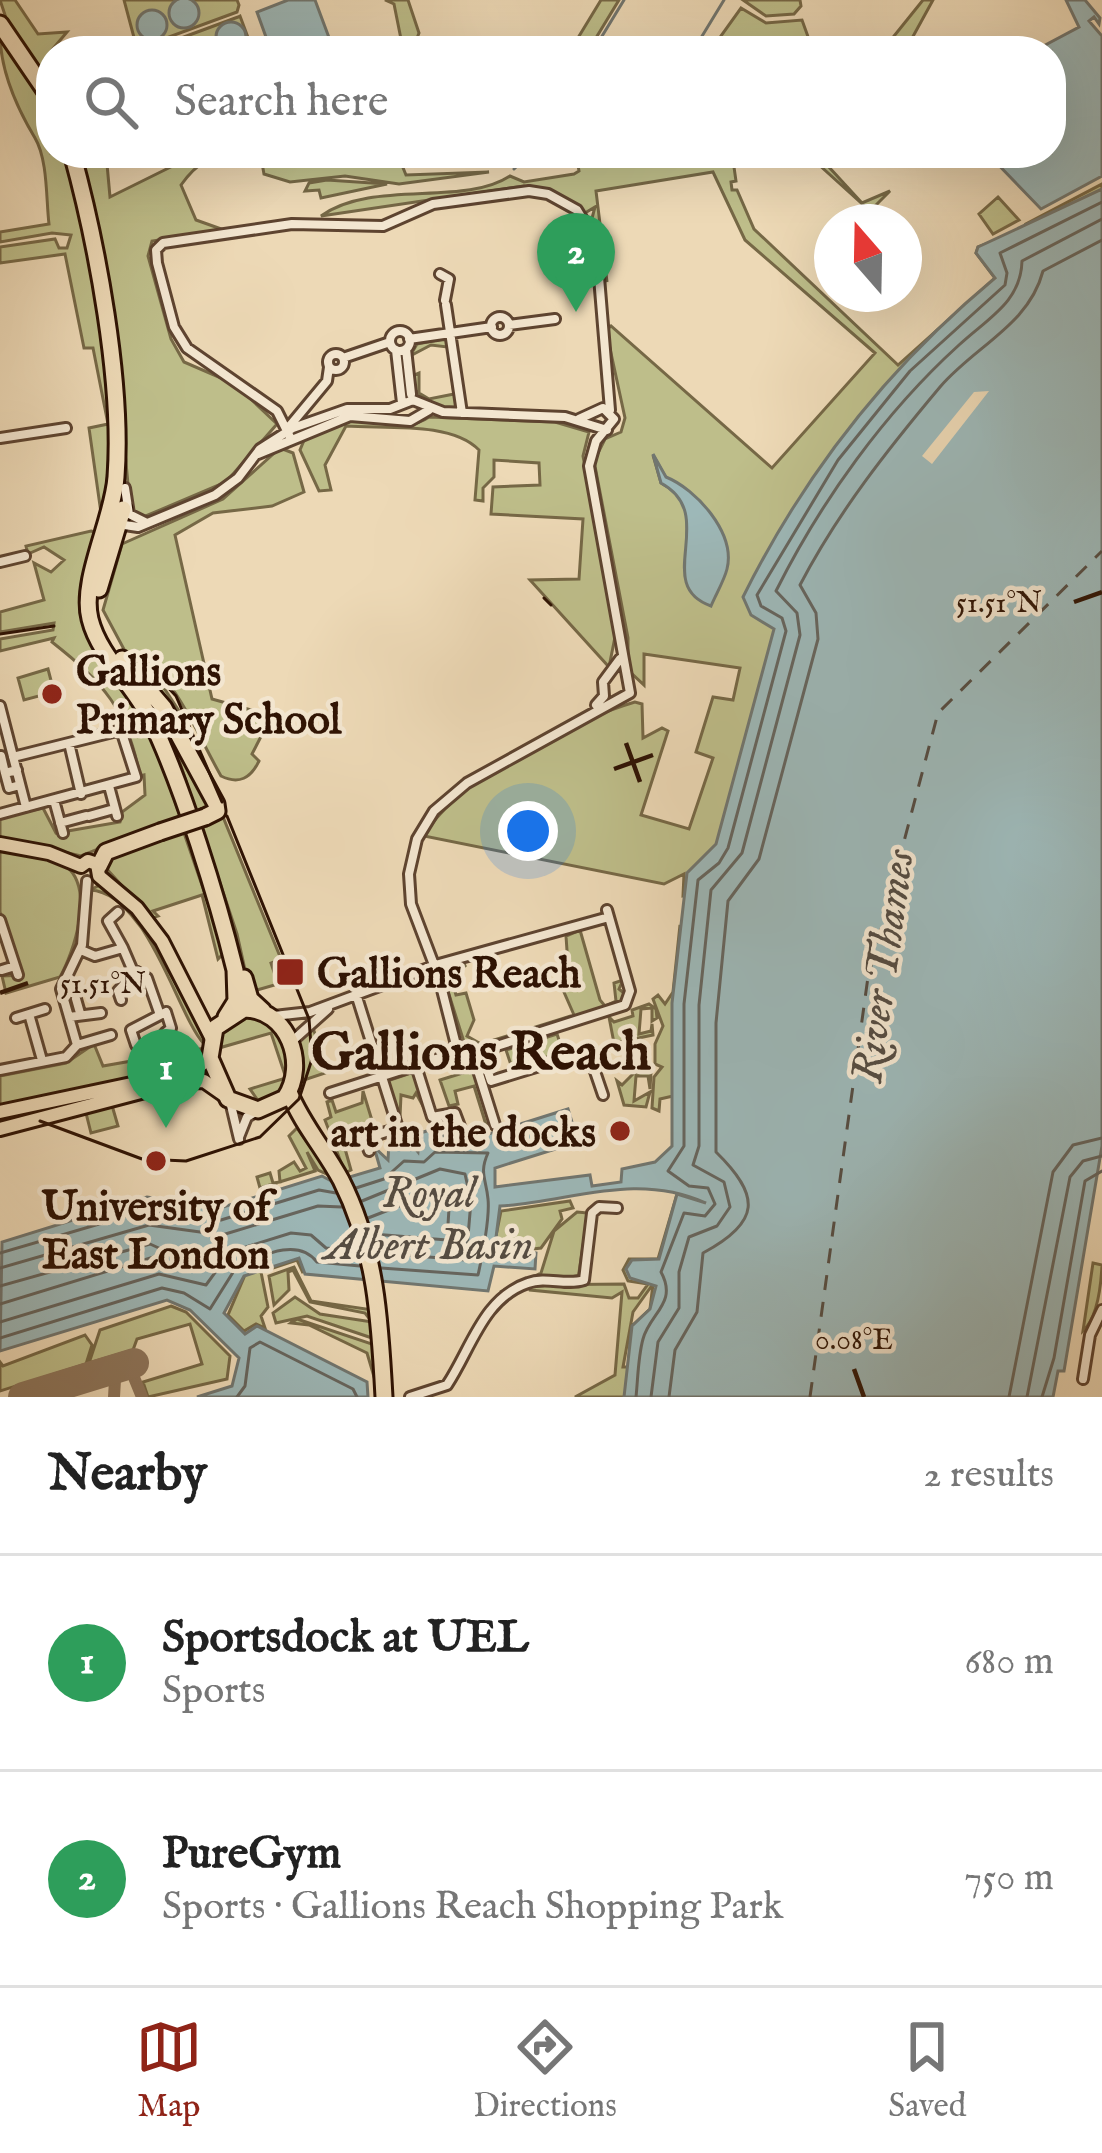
<!DOCTYPE html>
<meta charset="utf-8">
<style>
body{margin:0;font-family:"IM FELL English",serif;background:#f6f6f6;color:#222}
.compass{position:absolute;left:814px;top:204px;width:108px;height:108px;border-radius:50%;background:#fff;box-shadow:0 12px 48px #0002;rotate:340deg}
.you{position:absolute;left:528px;top:831px;width:42px;height:42px;margin:-30px;border:9px solid #fff;border-radius:50%;background:#1a73e8;box-shadow:0 0 0 18px #1a73e833}
.badge{display:grid;place-items:center;width:78px;height:78px;border-radius:50%;background:#8f2418;color:#fff;font-size:39px;font-weight:700}
.pin{position:absolute;translate:-50% -99px;filter:drop-shadow(0 3px 6px #0008)}
.pin::after{content:'';position:absolute;top:63px;width:42px;height:36px;background:inherit;clip-path:polygon(0 0,100% 0,50% 100%)}
.list{margin:0;padding:0;list-style:none}
h2{display:flex;justify-content:space-between;align-items:center;height:156px;margin:0;padding:0 48px;font-size:51px}
h2 small{font-size:39px;font-weight:400;color:#767676}
.list li{display:grid;grid-template-columns:78px 1fr auto;gap:36px;align-items:center;box-sizing:border-box;height:216px;padding:0 48px;border-top:3px solid #e0e0e0}
.list b{display:block;font-size:45px;white-space:nowrap}
.list p{margin:0;font-size:39px;white-space:nowrap;color:#767676}
.list em{font-size:39px;font-style:normal;color:#767676}
.icon{flex:none;width:66px;height:66px;fill:none;stroke:currentColor;stroke-width:2;stroke-linecap:round;stroke-linejoin:round}
.map{position:relative;flex:none;width:1102px;height:1397px;overflow:hidden}
.search{position:absolute;background:#fff;box-shadow:0 12px 48px #0002;left:36px;right:36px;top:36px;height:132px;display:flex;align-items:center;gap:30px;box-sizing:border-box;padding:0 42px;border-radius:48px;color:#767676;font-size:45px}
.sheet{height:588px;background:#fff}
nav{display:flex;justify-content:space-around;align-items:center;box-sizing:border-box;height:168px;border-top:3px solid #e0e0e0;background:#fff;font-size:33px;color:#767676}
nav a{display:grid;justify-items:center;gap:6px}
nav .on{color:#8f2418}
.map>svg:first-child{display:block}
</style>
<div class="map">
<svg width="1102" height="1397" viewBox="0 0 1102 1397">
<rect width="100%" height="100%" fill="#edd9b6"/>
<filter id="stains"><feTurbulence type="fractalNoise" baseFrequency=".00167" numOctaves="4"/><feColorMatrix values="0 0 0 0 .2 0 0 0 0 .09 0 0 0 0 .02 0 0 0 .5 -.17"/></filter>
<radialGradient id="worn" r=".72"><stop offset=".6" stop-color="#630" stop-opacity="0"/><stop offset="1" stop-color="#630" stop-opacity=".3"/></radialGradient>
<path fill="#bebe8a" stroke="#766846" stroke-width="3" fill-rule="evenodd" d="M0 0H15L38 34 67 32 51 51V86L8 24Z
M124 0H237L239 5 237 12 142 47 136 45Z
M385 0H408L419 33 412 51 403 49 394 4Z
M601 0H619L588 51H570Z
M743 0H800L801 6 794 14 766 16Z
M923 0H933L905 51H898L890 41Z
M741 8 766 23 802 20 811 45 885 39 829 51H720L718 40Z
M240 16 253 51H146L238 17Z
M0 33 51 113V153H66C95 269 122 402 102 520L89 428 108 424 93 348H84L65 254 0 263V247L55 239 59 248H67L71 235 52 233 0 242V232L49 224C46 200 48 160 35 138 17 108 0 72 0 33Z
M79 153H106L110 197 199 153H257C222 167 210 144 181 185L196 220 224 230 152 241 148 256 171 339 184 362 235 384 277 424 226 482 141 518 130 506 118 376Z
M286 153H397L406 175 489 172 399 184 345 176 290 182 264 174 262 163Z
M610 153H712L727 159 721 153H732L736 181 731 182 732 190H737L754 229 898 365 995 278 976 253 978 247 1028 228 1026 224 1102 184V313L736 886 683 896 684 874 664 884 424 836C456 779 573 720 635 702L642 704 643 738 662 728 668 731 641 815 689 829 713 758 696 752 713 697 733 700 740 668 644 654V685L628 670V638L594 461 605 439 621 432 625 418 606 330 611 326 772 468 875 353 745 240 713 172 596 191 607 282 591 222 595 207 585 213 562 197 524 186 321 216C373 179 463 207 510 176L524 182 574 174 579 171 577 159ZM653 455 666 478 723 539 687 535C688 507 686 497 661 483Z
M806 153H816L862 203 890 191 870 211Z
M327 180 387 184 321 198 319 190 305 191 309 183Z
M998 197 1019 220 993 234 979 214Z
M448 338 458 406 455 410 432 406 413 388 412 376 419 373V393L429 399 454 394 448 347 431 345 410 356 417 344Z
M429 417 555 422 589 432 583 456 616 632 609 667 530 580 579 579 583 519 491 514 493 487 540 485 539 463 494 460V477L483 488V501L475 500 479 450C451 421 384 429 346 426L325 465 331 490 319 491 300 450 305 438C323 431 343 421 362 419 388 417 406 433 429 417Z
M280 448 293 453 304 492 272 506 213 513 175 535 212 699 262 713 269 721 252 754 259 761C251 778 239 785 221 776 196 732 178 682 137 651L133 656 160 682 181 714 281 959 271 963 278 984 250 992 237 934 172 739 103 610 122 544 223 499Z
M91 531 101 534 83 594 150 728 180 816 81 856 0 837V817L43 808 56 833 120 822 122 812 145 795 144 775 140 776C127 709 104 683 52 642L54 638 0 651V639L53 630 54 623 0 632V612L44 600 34 563 51 572 64 560 44 547 28 554 26 546Z
M48 669 54 692 24 700 18 678Z
M183 830 225 952 218 959 202 895 153 911 158 916 151 918 105 867 107 857Z
M0 846C21 850 48 853 66 866 95 889 74 952 60 977L6 993 2 976 22 975 0 912Z
M100 885C140 916 156 950 181 992 192 1010 205 1022 204 1044 177 1015 148 893 90 890Z
M680 925 673 1096 660 1099 659 1111 652 1108 654 1077 662 1067 655 1064V1044L663 1026 653 999 658 995 665 1004 673 992Z
M580 930 600 1000 605 1006 616 1001 614 983 623 980 619 989 625 994 619 1004 485 1045 464 1042 446 985 455 968 466 965 460 970 462 979 452 982 456 995 466 993 474 1020 467 1036 481 1044 574 1015 560 983 568 965 566 936Z
M649 1004 656 1009 657 1018 652 1021V1008L641 1009 639 1034 651 1031 652 1024 653 1035 614 1043 609 1017 614 1022 633 1016 632 1010Z
M250 1014 279 1030C292 1062 297 1090 259 1102L250 1089 286 1078 271 1033 219 1048 223 1028 230 1020Z
M313 1028 328 1072 301 1081 299 1040Z
M557 1034 563 1052 512 1068 506 1050Z
M94 1044 103 1066 200 1049 195 1065 0 1108V1076L66 1063Z
M470 1060 490 1114 487 1128 474 1086 455 1091 458 1104 449 1106 440 1080 469 1071Z
M414 1072 424 1108 416 1093 413 1098 401 1095 400 1117 387 1081Z
M651 1072 650 1089 648 1076H636L634 1101 650 1092 646 1107 624 1105 617 1081 622 1085 634 1073Z
M363 1091 374 1127 382 1129 355 1138 352 1128 340 1131 351 1170 345 1173 325 1120 331 1117 327 1102 332 1100 336 1112 362 1103Z
M111 1102 118 1126 91 1133 85 1109Z
M297 1128 333 1177 318 1170 307 1152 315 1171 260 1188 257 1177 270 1173 273 1183 280 1182 279 1171 294 1162 300 1171 306 1168 289 1136Z
M677 1194 691 1198 624 1397H575L615 1375 622 1292 612 1298 530 1290 528 1285 624 1284 629 1298H638L648 1284 628 1281 623 1270 629 1259H658ZM653 1284 650 1309 632 1326 628 1367H623L633 1312Z
M570 1201 573 1208 560 1211 562 1219 541 1248 525 1250 495 1241 501 1211Z
M577 1212 588 1213 578 1279 531 1278 500 1292 541 1273 554 1231Z
M300 1258 303 1273 297 1260 261 1272 268 1307 261 1316 265 1328 256 1324 244 1331 228 1315 245 1275Z
M1093 1263 1102 1265C1101 1286 1098 1317 1083 1331Z
M294 1267 311 1301 373 1310 375 1339 307 1316 276 1323 273 1313 295 1297 320 1314 372 1322 365 1313 310 1302 293 1270 288 1272 289 1290 274 1305 269 1276Z
M171 1306 186 1312 230 1356 227 1379 148 1397 143 1382 202 1364 190 1324 137 1339 133 1350 89 1363 100 1330Z
M297 1319 375 1345 380 1397 367 1353 309 1325 291 1323Z
M85 1335 92 1345 86 1364 0 1391V1362L3 1366Z"/>
<path fill="#9db8b8" stroke="#717670" stroke-width="3" d="M169 13a15 15 0 1 1 30 0a15 15 0 1 1-30 0Z
M288 0H315L334 51H271L257 12Z
M1066 0H1085L1100 18 1099 24 1094 17 1089 21 1102 36V176L1041 209 987 153H1051V51H1034L1079 27Z
M137 25a15 15 0 1 1 30 0a15 15 0 1 1-30 0Z
M216 37a15 15 0 1 1 30 0a15 15 0 1 1-30 0Z
M1102 189V1146L1064 1371H1058L1053 1397H624L632 1326 650 1309 656 1286 630 1278 626 1269 632 1260 659 1259 677 1194 706 1203C635 1171 570 1202 500 1206L495 1245 536 1253 535 1269 494 1266 488 1291 305 1274 299 1258 244 1276 224 1313 245 1334 257 1326 367 1382 368 1397H197L232 1386 239 1358 190 1310 167 1300 0 1351 2 1242 147 1197 220 1208 322 1176 333 1182 380 1168 374 1147 388 1160 389 1142 398 1139 401 1146 406 1137 418 1152 420 1133 437 1128 449 1142 452 1123 460 1143 568 1109 578 1142 495 1168V1187L590 1175 592 1186 621 1182 622 1169 655 1162 672 1146V1003L687 873 716 844 774 629 751 615 743 597C805 472 888 367 995 278L976 253 978 247Z
M653 454 666 477C696 489 736 533 727 569 724 581 716 594 711 606 651 585 720 515 661 483Z"/>
<path fill="#edd9b6" d="M989 391 932 464 922 456 974 392Z"/>
<g fill="none" stroke-linecap="round" stroke-linejoin="round">
<path stroke="#66655e" stroke-width="3" d="M356 1188 384 1179 404 1161 424 1162 435 1152 488 1153C479 1173 486 1178 488 1199 490 1217 482 1258 478 1275L381 1268
M362 1201 440 1169 465 1174 471 1201 466 1260 378 1253
M368 1218 443 1189 450 1193 447 1240 373 1234
M0 1253 147 1210 221 1220 319 1190 336 1193
M0 1268 149 1225 222 1235 318 1206 342 1207
M0 1286 150 1244 161 1249 157 1256 0 1304
M0 1322 159 1274 206 1285 230 1252 291 1233 311 1235 326 1248 356 1251
M0 1338 162 1288 184 1293 210 1309 237 1266C263 1255 298 1237 317 1262L360 1266
M237 1397 245 1386 250 1348 260 1342 353 1389 357 1397
M636 1397C638 1378 638 1357 643 1339 650 1313 678 1303 661 1272L684 1213 705 1216 715 1204 708 1188 689 1186 668 1171 684 1146V1004L698 880 719 863 728 848 786 631 782 618 761 606 757 595 838 460 910 371 1005 285 1007 273 1000 253 1102 202
M651 1397 658 1342 679 1308V1272L689 1237 717 1226 730 1207 724 1182 693 1165 699 1146V1005L711 890 742 853 800 635 797 613 776 591C821 501 885 412 959 345 988 318 1021 302 1022 261L1102 219
M669 1397 675 1350 697 1312 703 1253C761 1222 761 1196 716 1152V1023L728 901 759 859 818 639 816 613 800 585C838 512 888 449 940 387 975 346 1029 325 1043 271L1102 240
M1009 1397 1053 1172 1073 1145 1102 1138
M1027 1397 1070 1177 1083 1161 1102 1156
M1042 1397 1054 1358 1085 1181 1102 1171"/>
<path stroke="#717670" stroke-width="3" d="M593 51 624 0
M693 51 724 0
M514 169 531 153"/>
<path stroke="#554c42" stroke-width="3" stroke-dasharray="15 12" stroke-linecap="butt" d="M810 1397 868 977 938 713 1102 551"/>
<path stroke="#8e765c" stroke-width="12" d="M112 1370 133 1375 142 1397
M101 1373 115 1380 114 1397
M28 1397 33 1394"/>
<path stroke="#8e765c" stroke-width="30" d="M23 1397 134 1363"/>
<defs>
<path id="minor" d="M440 274 449 279 445 300
M446 305 462 413
M491 326a9 9 0 1 1 18 0a9 9 0 1 1-18 0Z
M509 325 555 319
M390 341a10 10 0 1 1 20 0a10 10 0 1 1-20 0Z
M409 339 492 327
M406 349 411 394
M396 350 402 403
M328 362a8 8 0 1 1 16 0a8 8 0 1 1-16 0Z
M343 358 390 342
M288 428 327 381 329 367
M290 437 277 411 187 348 174 327 157 263 156 250 163 243 292 224 383 226 433 204 529 191 548 194 577 210 596 241 610 410
M0 438 66 428
M258 454 350 416 410 421 429 410
M125 488 129 514 145 522
M118 524 138 527 215 495 238 478 260 449 293 428 347 409H390L413 400 443 412 565 417 607 430
M0 562 25 556
M596 705 604 696 603 682 620 659
M0 706 26 807
M69 743 81 794
M1 756 5 773
M17 770 5 773 9 788 20 785
M109 786 117 816
M54 800 63 833
M0 814 136 777 121 730 13 757
M89 816 114 809
M60 823 86 816
M118 912 108 921 123 948
M0 920 18 975
M81 950 95 956 123 948 132 969 147 978 160 1015 166 1012 171 1028 165 1033 168 1041
M2 970 15 966
M356 994 398 1128 365 1139 369 1151
M76 999 80 1013
M121 1000 118 991 136 972
M29 1014 42 1060
M274 1016 310 1012 439 964 609 917
M69 1017 101 1013
M16 1018 45 1009
M290 1043 328 1009
M77 1045 61 989 82 945 87 881
M77 1045 111 1035
M136 1045 131 1030 160 1015
M456 1045 481 1051 625 1005 630 991 607 910
M481 1051 491 1081 588 1051 603 1095
M475 1061 495 1125
M416 1066 432 1117 455 1113 461 1129
M0 1070 66 1057 77 1045
M330 1093 445 1056 456 1045 439 978 411 904 409 874 417 839 434 811 467 783 630 693 589 466 596 441 614 419 603 408 579 419
M230 1101 239 1139
M239 1137 247 1117 257 1111
M1083 1379 1090 1335 1102 1310
M410 1397 447 1385C471 1349 483 1298 528 1283 546 1276 566 1286 584 1280L592 1213 599 1207 617 1208"/>
<path id="major" d="M0 844 49 853 81 866 88 861 97 864 99 876 137 908 162 941 211 1037
M0 1112 193 1071 210 1058
M0 1129 179 1082 204 1081 224 1095"/>
<path id="highway" d="M0 24 51 99
M72 153C97 244 123 383 116 477 113 520 80 580 90 619 99 656 134 685 151 720 183 787 217 897 235 970L236 1001 226 1017
M99 589 123 509
M122 659 164 708 216 804 217 811 205 817
M99 866 106 852 160 832
M244 978 250 999 263 1011
M244 1009C288 1009 308 1064 285 1098L258 1110 228 1099 210 1058 215 1028Z
M289 1092C302 1124 325 1150 341 1180 376 1249 380 1321 384 1397"/>
</defs>
<use href="#minor" stroke="#5e4430" stroke-width="14"/>
<use href="#major" stroke="#2e1203" stroke-width="18"/>
<use href="#highway" stroke="#2e1203" stroke-width="21"/>
<use href="#minor" stroke="#f3e6d0" stroke-width="8"/>
<use href="#major" stroke="#edd9b6" stroke-width="12"/>
<use href="#highway" stroke="#edd9b6" stroke-width="15"/>
<path stroke="#2e1203" stroke-width="3" d="M544 598 551 605
M0 634 54 626
M136 653 176 696 222 802
M40 1121 142 1159 186 1161 260 1137 299 1099 312 1059 309 1019 227 816"/>
<defs>
<path id="highway-bridge" d="M160 832 205 817"/>
</defs>
<use href="#highway-bridge" stroke="#2e1203" stroke-width="21" stroke-linecap="butt"/>
<use href="#highway-bridge" stroke="#edd9b6" stroke-width="15"/>
</g>
<path fill="none" stroke="#2e1203" stroke-width="4.5" d="M1074 602 1102 592M626 743 640 782M614 769 653 755M0 993 28 983M854 1369 864 1397"/>
<g fill="#8f2418" stroke="#f3e6d0" stroke-width="4.5">
<circle cx="52" cy="694" r="12"/>
<rect x="275" y="957" width="30" height="30" rx="6"/>
<circle cx="620" cy="1131" r="12"/>
<circle cx="156" cy="1161" r="12"/>
</g>
<g text-anchor="middle" stroke-width="9" stroke-linejoin="round" paint-order="stroke">
<g font-size="42" font-weight="bold" fill="#2e1203" stroke="#f3e6d0" text-anchor="start">
<text x="76" y="685">Gallions<tspan x="76" dy="48">Primary School</tspan></text>
<text x="317" y="987">Gallions Reach</text>
<text x="596" y="1146" text-anchor="end">art in the docks</text>
<text x="156" y="1220" text-anchor="middle">University of<tspan x="156" dy="48">East London</tspan></text>
</g>
<g font-size="45" font-style="italic" fill="#554c42" stroke="#f3e6d0">
<text transform="translate(881 966) rotate(-82)" y="16">River Thames</text>
<text x="429" y="1207">Royal<tspan x="429" dy="52">Albert Basin</tspan></text>
</g>
<g font-size="54" font-weight="bold" fill="#2e1203" stroke="#f3e6d0">
<text x="481" y="1069">Gallions Reach</text>
</g>
</g>
<g font-size="30" text-anchor="middle" fill="#2e1203" stroke="#f3e6d0" stroke-width="9" stroke-linejoin="round" paint-order="stroke">
<text x="999" y="612">51.51°N</text>
<text x="103" y="993">51.51°N</text>
<text x="854" y="1349">0.08°E</text>
</g>
<rect width="100%" height="100%" filter="url(#stains)"/>
<rect width="100%" height="100%" fill="url(#worn)"/>
</svg>
<svg class="compass" viewBox="-18 -18 36 36"><path d="M0-13l5 13h-10z" fill="#e53935"/><path d="M0 13l5-13h-10z" fill="#767676"/></svg>
<div class="you"></div>
<div class="pin badge" style="left:166px;top:1128px;background:#2e9e5b">1</div>
<div class="pin badge" style="left:576px;top:312px;background:#2e9e5b">2</div>
<div class="search"><svg class="icon" aria-label="search" viewBox="0 0 24 24"><circle cx="10" cy="10" r="6"/><path d="M15 15l6 6"/></svg>Search here</div>
</div>
<section class="sheet">
<h2>Nearby<small>2 results</small></h2>
<ul class="list">
<li><span class="badge" style="background:#2e9e5b">1</span><div><b>Sportsdock at UEL</b><p>Sports</p></div><em>680 m</em></li>
<li><span class="badge" style="background:#2e9e5b">2</span><div><b>PureGym</b><p>Sports · Gallions Reach Shopping Park</p></div><em>750 m</em></li>
</ul>
</section>
<nav>
<a class="on"><svg class="icon" aria-label="map" viewBox="0 0 24 24"><path d="M3 6l6-2 6 2 6-2v14l-6 2-6-2-6 2zM9 4v14M15 6v14"/></svg>Map</a>
<a><svg class="icon" aria-label="directions" viewBox="0 0 24 24"><path d="M12 3l9 9-9 9-9-9zM9 14v-3h6M13 9l2 2-2 2"/></svg>Directions</a>
<a><svg class="icon" aria-label="saved" viewBox="0 0 24 24"><path d="M7 4h10v16l-5-4-5 4z"/></svg>Saved</a>
</nav>
